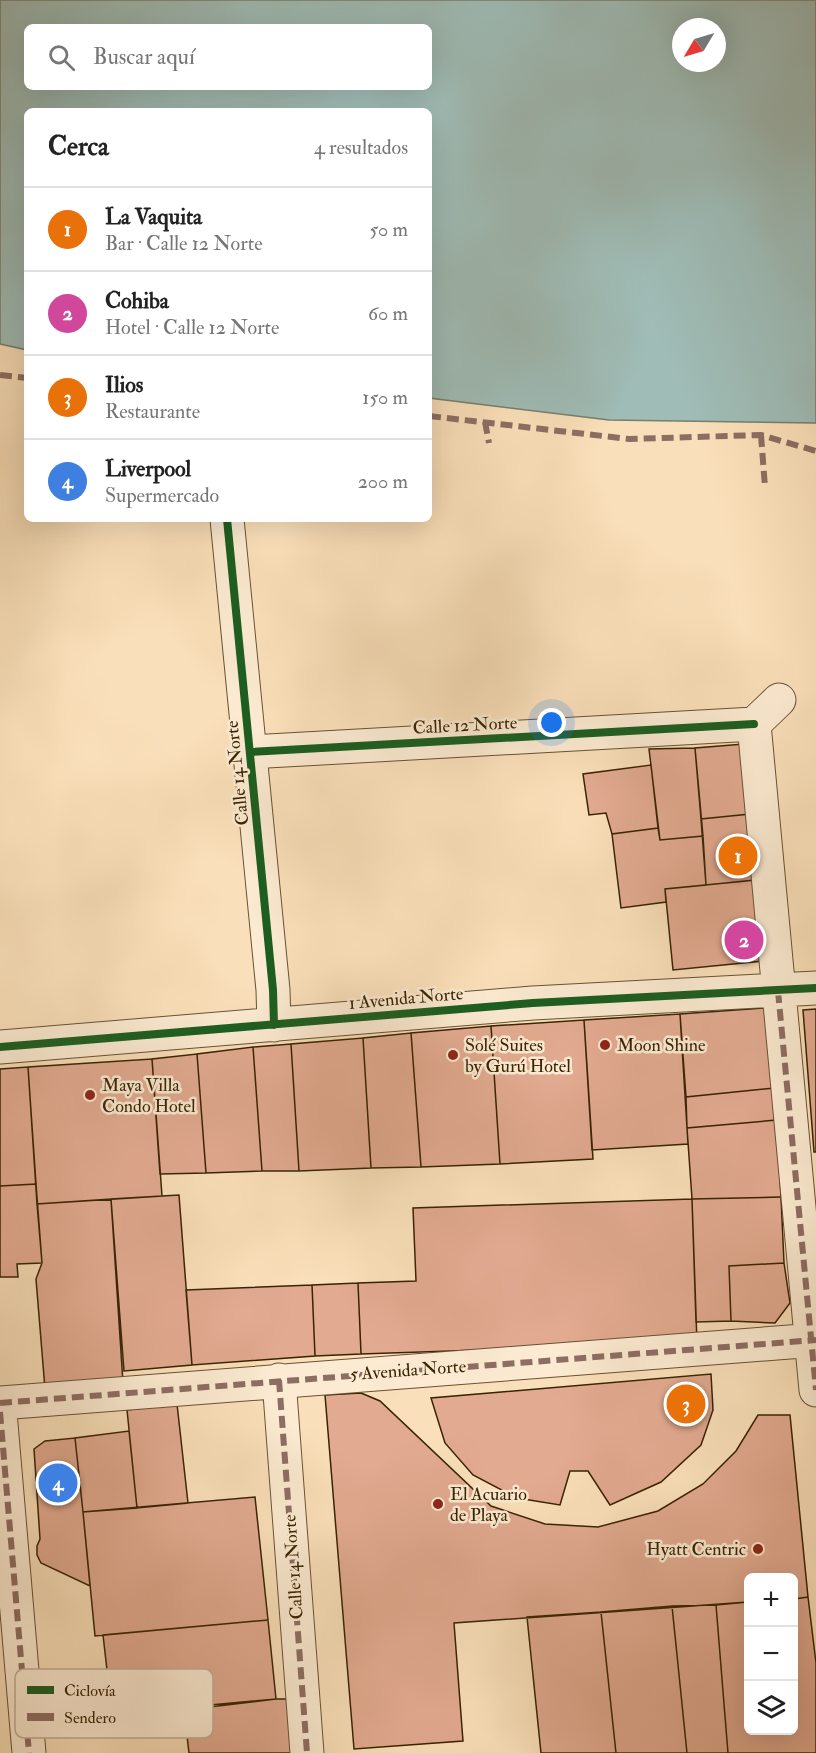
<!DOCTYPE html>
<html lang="es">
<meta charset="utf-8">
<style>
body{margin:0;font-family:"IM FELL Double Pica",serif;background:#f2f2f2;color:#222}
.controls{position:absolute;right:18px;bottom:18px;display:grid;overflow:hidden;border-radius:9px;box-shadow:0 6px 24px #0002}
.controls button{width:54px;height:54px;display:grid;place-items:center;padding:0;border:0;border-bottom:2px solid #e0e0e0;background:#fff;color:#222;font:30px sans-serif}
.compass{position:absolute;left:672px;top:18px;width:54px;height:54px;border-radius:50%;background:#fff;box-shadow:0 6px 24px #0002;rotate:232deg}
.you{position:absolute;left:552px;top:723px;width:21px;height:21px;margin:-15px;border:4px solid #fff;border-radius:50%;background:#1a73e8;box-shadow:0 0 0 9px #1a73e833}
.badge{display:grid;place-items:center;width:39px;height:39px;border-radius:50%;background:#ea580c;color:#fff;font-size:20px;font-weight:700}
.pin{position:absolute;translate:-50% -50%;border:3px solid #fff;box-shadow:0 2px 6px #0006}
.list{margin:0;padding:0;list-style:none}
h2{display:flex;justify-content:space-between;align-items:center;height:78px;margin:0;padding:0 24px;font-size:26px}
h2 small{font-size:20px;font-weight:400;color:#767676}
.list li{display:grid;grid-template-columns:39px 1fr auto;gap:18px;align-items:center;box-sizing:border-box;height:84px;padding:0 24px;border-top:2px solid #e0e0e0}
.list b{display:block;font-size:22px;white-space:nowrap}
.list p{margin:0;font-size:20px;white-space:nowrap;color:#767676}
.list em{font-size:20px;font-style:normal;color:#767676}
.icon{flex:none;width:33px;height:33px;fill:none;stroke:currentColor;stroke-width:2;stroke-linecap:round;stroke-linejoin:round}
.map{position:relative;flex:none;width:816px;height:1753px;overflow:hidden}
.search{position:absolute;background:#fff;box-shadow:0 6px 24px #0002;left:24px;top:24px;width:408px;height:66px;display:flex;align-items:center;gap:15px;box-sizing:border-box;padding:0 21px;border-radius:9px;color:#767676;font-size:22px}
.panel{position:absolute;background:#fff;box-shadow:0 6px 24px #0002;left:24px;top:108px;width:408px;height:414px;border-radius:9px}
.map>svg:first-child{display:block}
</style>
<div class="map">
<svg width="816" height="1753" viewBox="0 0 816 1753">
<rect width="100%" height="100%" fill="#fae0ba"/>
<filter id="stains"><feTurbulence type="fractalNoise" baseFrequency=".00333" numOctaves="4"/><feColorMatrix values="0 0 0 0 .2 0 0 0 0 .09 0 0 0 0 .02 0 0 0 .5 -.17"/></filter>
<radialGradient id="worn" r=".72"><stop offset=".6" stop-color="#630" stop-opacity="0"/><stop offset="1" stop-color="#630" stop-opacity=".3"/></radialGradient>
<path fill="#9fbcb6" stroke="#767f6e" stroke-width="1.5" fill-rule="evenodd" d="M0 0H816V423L609 420 429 398V111H27V350L0 344ZM27 27H429V87H27ZM681 27H717V63H681Z"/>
<path fill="#e2aa90" stroke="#382303" stroke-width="1.5" d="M744 744 750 814 701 819 695 748Z
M695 748 703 836 660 840 649 749Z
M651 765 658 828 612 834 606 813 589 815 583 774Z
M750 814 755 880 706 885 701 819Z
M658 828 660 840 703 836 706 885 665 889 666 902 621 908 612 834Z
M755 880 763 961 673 970 665 889Z
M765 1008 774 1088 686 1097 680 1014Z
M816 1009V1152H814L803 1010Z
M680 1014 688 1144 592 1150 584 1020Z
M584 1020 593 1159 500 1164 491 1026Z
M491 1026 500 1164 421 1167 411 1033Z
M411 1033 421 1167 371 1168 363 1038Z
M363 1038 371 1168 299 1171 291 1044Z
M291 1044 299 1171H262L253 1047Z
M253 1047 262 1171 206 1173 197 1054Z
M197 1054 206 1173 160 1174 152 1059Z
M152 1059 162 1196 37 1204 28 1067Z
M28 1067 36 1184 0 1186V1069Z
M774 1088 777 1120 687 1128 686 1097Z
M777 1120 781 1197 692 1199 687 1128Z
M36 1184 42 1263 17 1264 18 1277H0V1186Z
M179 1195 192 1365 124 1371 111 1199Z
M781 1197 784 1263 729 1266 731 1321 696 1322 692 1199Z
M111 1199 123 1383 45 1389 36 1279 42 1263 37 1204Z
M692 1199 697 1343 361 1354 358 1283 416 1281 413 1208Z
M784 1263 790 1303 775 1323 731 1321 729 1266Z
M358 1283 361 1354 315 1356 312 1285Z
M312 1285 315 1356 192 1365 186 1290Z
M711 1374 713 1410 701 1445 661 1482 610 1505 588 1471H570L560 1505 517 1498 473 1475 445 1443 431 1398Z
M361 1393 380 1401 491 1506 545 1524 598 1527 658 1511 703 1484 736 1451 758 1415H790L808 1597 794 1599V1578H748V1602L454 1623 463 1741 354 1749 325 1395Z
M177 1404 188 1503 137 1508 127 1410Z
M129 1431 137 1508 83 1512 75 1438Z
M75 1438 83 1512 90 1586 41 1563 37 1555V1546L40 1539 34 1449 45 1441Z
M255 1497 268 1620 95 1636 83 1512Z
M808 1597 816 1663V1753H728L716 1605 748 1602V1730H794V1599Z
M716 1605 728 1753H687L672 1606Z
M672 1606 687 1753H616L601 1612Z
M601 1612 616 1753H541L527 1617Z
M268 1620 276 1699 112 1714 103 1635Z
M276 1699H289L296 1753H189L184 1710Z"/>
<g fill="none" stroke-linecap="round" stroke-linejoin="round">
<defs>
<path id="minor" d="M227 519 273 990 274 1025
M779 700 754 724 816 1390
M251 752 754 724
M0 1047 533 1003 816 988
M279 1380 307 1753
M0 1403 816 1340
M0 1412 29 1753"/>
</defs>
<use href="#minor" stroke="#685231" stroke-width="35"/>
<use href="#minor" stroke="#fcebd2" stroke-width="33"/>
<path stroke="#8d6e63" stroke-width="6" stroke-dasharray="12 6" stroke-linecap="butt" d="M0 375 27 378
M429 416 629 439 761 435 816 451
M485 422 489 443
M761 435 765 487
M778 991 816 1390
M279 1380 307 1753
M0 1403 816 1340
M0 1412 29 1753"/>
<defs>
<path id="cycleway" d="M227 519 273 990 274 1025
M251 752 754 724
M0 1047 533 1003 816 988"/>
</defs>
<use href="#cycleway" stroke="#fcebd2" stroke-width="11"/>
<use href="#cycleway" stroke="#1b5e20" stroke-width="8"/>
</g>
<g fill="#8f2418" stroke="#fcebd2" stroke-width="2">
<circle cx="605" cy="1045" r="6"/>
<circle cx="453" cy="1055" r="6"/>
<circle cx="90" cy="1095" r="6"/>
<circle cx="438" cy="1504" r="6"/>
<circle cx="758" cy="1549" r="6"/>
</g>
<g text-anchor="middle" stroke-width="5" stroke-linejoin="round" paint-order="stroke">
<g font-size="18" fill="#382303" stroke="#fcebd2">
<text transform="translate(465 725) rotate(-3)" y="6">Calle 12 Norte</text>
<text transform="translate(237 773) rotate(-96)" y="6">Calle 14 Norte</text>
<text transform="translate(406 998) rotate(-5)" y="6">1 Avenida Norte</text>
<text transform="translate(408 1370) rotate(-4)" y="6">5 Avenida Norte</text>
<text transform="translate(293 1567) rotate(-94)" y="6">Calle 14 Norte</text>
</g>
<g font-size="18" fill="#382303" stroke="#fcebd2" text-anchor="start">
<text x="465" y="1051">Solé Suites<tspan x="465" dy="21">by Gurú Hotel</tspan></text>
<text x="617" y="1051">Moon Shine</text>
<text x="102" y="1091">Maya Villa<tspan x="102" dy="21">Condo Hotel</tspan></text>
<text x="450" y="1500">El Acuario<tspan x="450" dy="21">de Playa</tspan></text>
<text x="746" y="1555" text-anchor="end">Hyatt Centric</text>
</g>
</g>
<rect x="15" y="1669" width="198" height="69" rx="9" fill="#fcebd2" stroke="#c1af94" stroke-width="1.5"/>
<rect x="27" y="1686" width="27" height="8" fill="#1b5e20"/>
<rect x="27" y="1713" width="27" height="8" fill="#8d6e63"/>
<g font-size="16" fill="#382303">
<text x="64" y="1696">Ciclovía</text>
<text x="64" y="1723">Sendero</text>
</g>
<rect width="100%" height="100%" filter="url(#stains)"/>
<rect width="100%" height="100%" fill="url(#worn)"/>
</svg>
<div class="controls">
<button>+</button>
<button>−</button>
<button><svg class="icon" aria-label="layers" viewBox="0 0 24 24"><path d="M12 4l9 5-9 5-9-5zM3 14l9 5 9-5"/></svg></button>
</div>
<svg class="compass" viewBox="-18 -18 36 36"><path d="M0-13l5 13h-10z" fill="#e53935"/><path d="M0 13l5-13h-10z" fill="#767676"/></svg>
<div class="you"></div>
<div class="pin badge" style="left:738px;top:856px;background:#e8710a">1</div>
<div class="pin badge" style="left:744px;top:940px;background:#d1479c">2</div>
<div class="pin badge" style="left:686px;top:1404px;background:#e8710a">3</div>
<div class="pin badge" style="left:58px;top:1483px;background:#3f7fe0">4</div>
<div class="search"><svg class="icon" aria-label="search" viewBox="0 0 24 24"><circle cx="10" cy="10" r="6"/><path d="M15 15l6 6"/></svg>Buscar aquí</div>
<section class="panel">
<h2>Cerca<small>4 resultados</small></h2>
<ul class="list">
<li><span class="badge" style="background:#e8710a">1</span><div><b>La Vaquita</b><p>Bar · Calle 12 Norte</p></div><em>50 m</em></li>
<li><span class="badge" style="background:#d1479c">2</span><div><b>Cohiba</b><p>Hotel · Calle 12 Norte</p></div><em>60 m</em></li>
<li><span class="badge" style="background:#e8710a">3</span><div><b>Ilios</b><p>Restaurante</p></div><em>150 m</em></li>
<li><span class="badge" style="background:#3f7fe0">4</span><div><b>Liverpool</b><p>Supermercado</p></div><em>200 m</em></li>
</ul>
</section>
</div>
